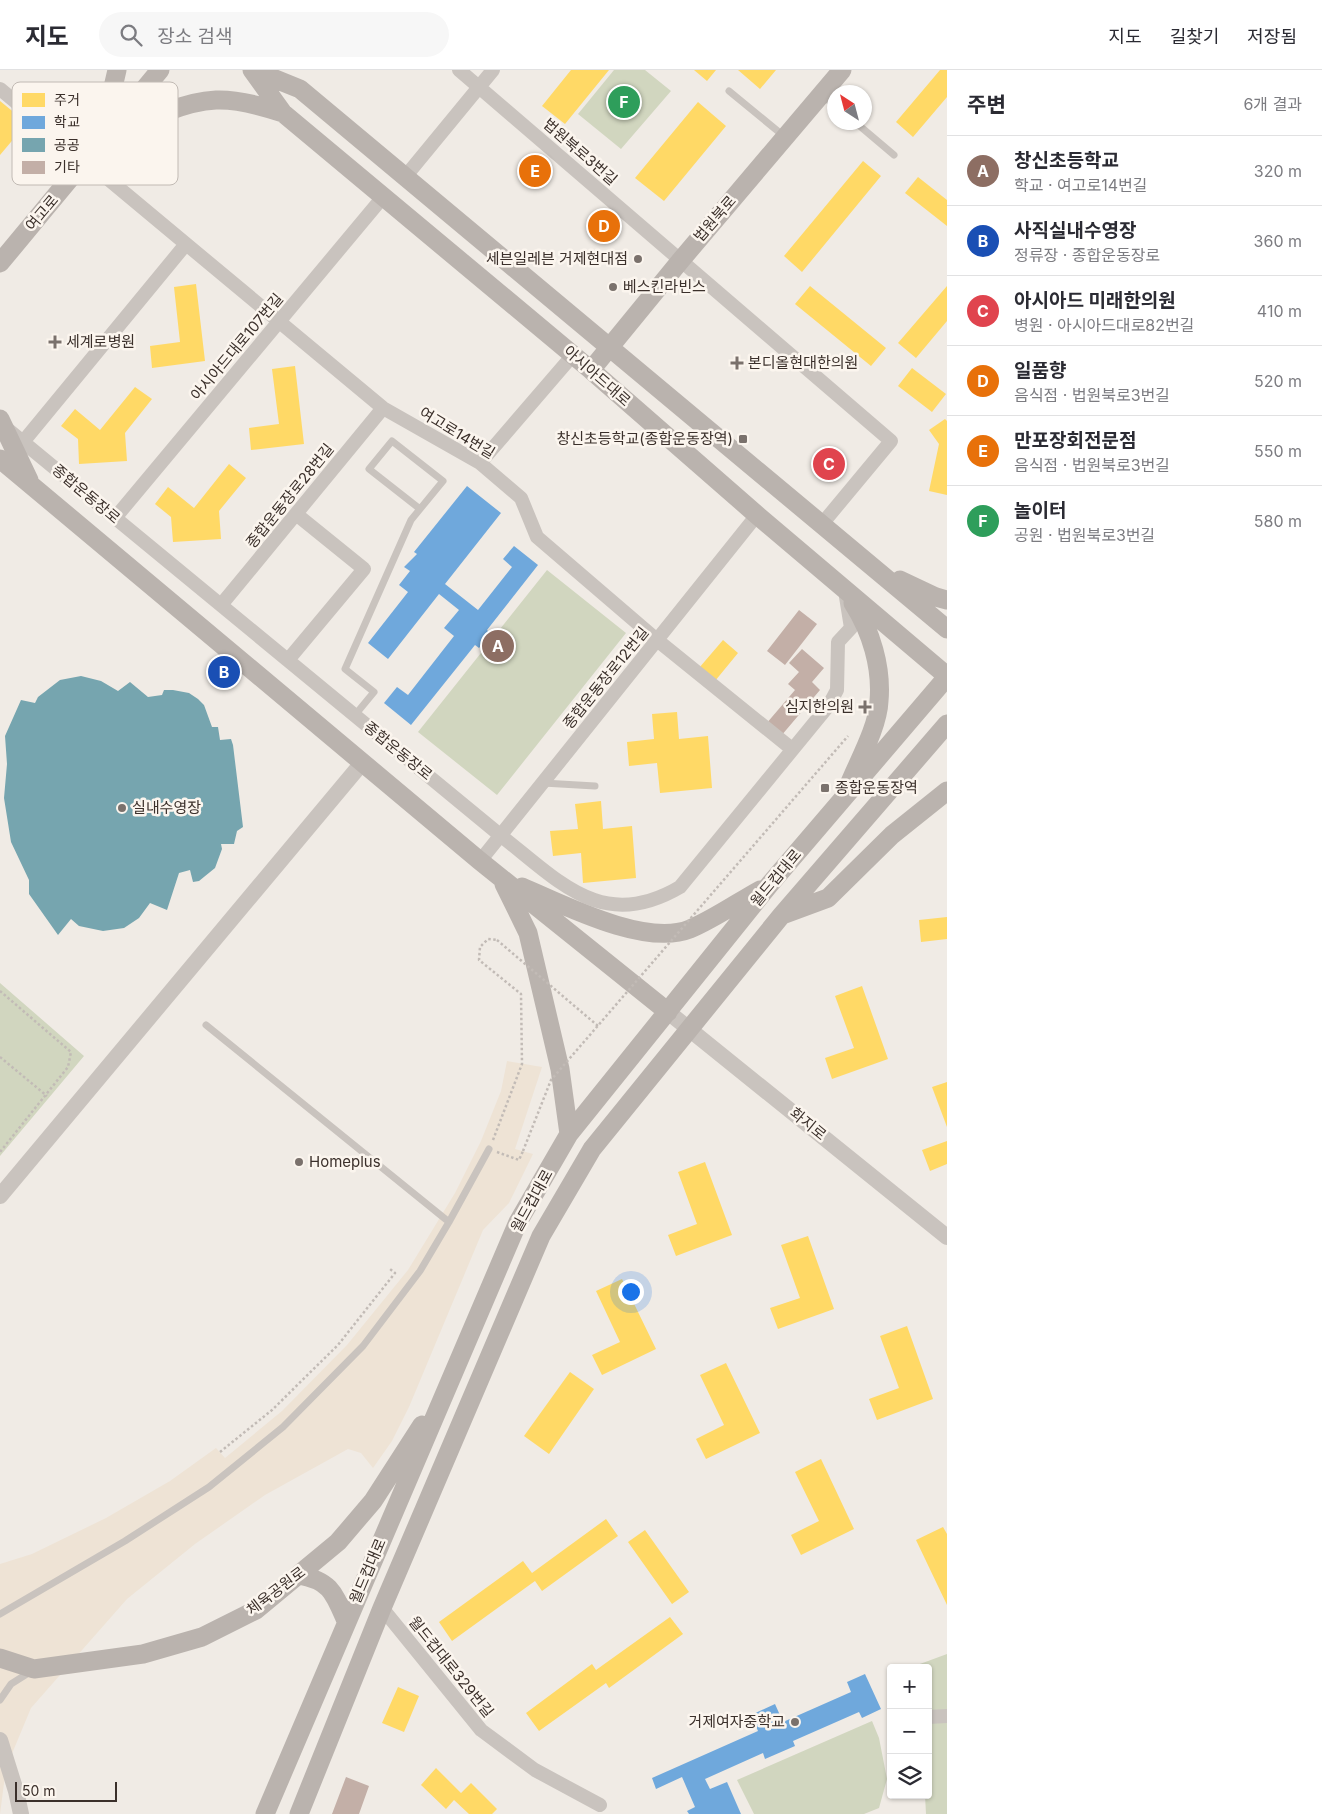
<!DOCTYPE html>
<html lang="ko">
<meta charset="utf-8">
<style>
body{margin:0;font-family:Inter,"Noto Sans KR",sans-serif;background:#f7f7f7;color:#2b2b33}
.controls{position:absolute;right:15px;bottom:15px;display:grid;overflow:hidden;border-radius:5px;box-shadow:0 1px 4px #0004}
.controls button{width:45px;height:45px;display:grid;place-items:center;padding:0;border:0;border-bottom:1px solid #e1e1e2;background:#fff;color:#2b2b33;font:25px sans-serif}
.compass{position:absolute;left:827px;top:15px;width:45px;height:45px;border-radius:50%;background:#fff;box-shadow:0 1px 4px #0004;rotate:324deg}
.scale{position:absolute;left:15px;bottom:12px;width:102px;box-sizing:border-box;padding-left:5px;border:2px solid #3b302b;border-top:0;font-size:14px;line-height:18px;white-space:nowrap;color:#3b302b;-webkit-text-stroke:4px #fbf5ee;paint-order:stroke}
.you{position:absolute;left:630px;top:1221px;width:18px;height:18px;margin:-12px;border:4px solid #fff;border-radius:50%;background:#1a73e8;box-shadow:0 0 0 8px #1a73e833}
.badge{display:grid;place-items:center;width:32px;height:32px;border-radius:50%;background:#ea580c;color:#fff;font-size:16px;font-weight:700}
.pin{position:absolute;translate:-50% -50%;border:2px solid #fff;box-shadow:0 1px 5px #0006}
.list{margin:0;padding:0;list-style:none}
h2{display:flex;justify-content:space-between;align-items:center;height:65px;margin:0;padding:0 20px;font-size:21px}
h2 small{font-size:16px;font-weight:400;color:#7c7c81}
.list li{display:grid;grid-template-columns:32px 1fr auto;gap:15px;align-items:center;box-sizing:border-box;height:70px;padding:0 20px;border-top:1px solid #e1e1e2}
.list b{display:block;font-size:19px;white-space:nowrap}
.list p{margin:0;font-size:16px;white-space:nowrap;color:#7c7c81}
.list em{font-size:16px;font-style:normal;color:#7c7c81}
.icon{flex:none;width:28px;height:28px;fill:none;stroke:currentColor;stroke-width:2;stroke-linecap:round;stroke-linejoin:round}
.map{position:relative;flex:none;width:947px;height:1744px;overflow:hidden}
header{display:flex;align-items:center;gap:30px;box-sizing:border-box;height:70px;padding:0 25px;background:#fff;border-bottom:1px solid #e1e1e2}
header strong{font-size:24px}
nav{display:flex;gap:28px;margin-inline-start:auto;font-size:18px}
.search{width:350px;height:45px;background:#f7f7f7;display:flex;align-items:center;gap:12px;box-sizing:border-box;padding:0 18px;border-radius:28px;color:#7c7c81;font-size:19px}
main{display:flex}
aside{flex:1;background:#fff}
.map>svg:first-child{display:block}
</style>
<header>
<strong>지도</strong>
<div class="search"><svg class="icon" aria-label="search" viewBox="0 0 24 24"><circle cx="10" cy="10" r="6"/><path d="M15 15l6 6"/></svg>장소 검색</div>
<nav><a>지도</a><a>길찾기</a><a>저장됨</a></nav>
</header>
<main>
<div class="map">
<svg width="947" height="1744" viewBox="0 0 947 1744">
<rect width="100%" height="100%" fill="#f0ebe5"/>
<path fill="#d1d6bf" d="M614 0H645L671 21 621 79 578 44Z
M547 500 626 563 497 725 418 662Z
M0 913 84 986 0 1086Z
M947 1584V1744H926L925 1725H928V1598H909Z
M872 1651 879 1668 887 1709 879 1738 864 1744H754L737 1710Z"/>
<path fill="#eee3d5" d="M507 991 542 997 515 1079 533 1084 509 1133 483 1160 409 1337 392 1371 373 1398 361 1383 348 1379 265 1425 195 1474 127 1529 31 1638 6 1698 0 1744V1494L32 1484 106 1448 170 1411 216 1378 225 1388 282 1341 347 1275 408 1200 455 1123 481 1071 501 1021Z"/>
<path fill="#ffd966" d="M571 0H609L565 54 542 36Z
M694 0H716L707 11Z
M738 0H776L760 19Z
M940 0H947V27L913 67 896 52Z
M0 31 27 53 0 85Z
M698 32 726 56 664 131 635 108Z
M863 91 881 106 802 202 784 186Z
M918 107 947 130V156L905 123Z
M196 214 205 291 152 298 150 276 180 272 174 217Z
M810 216 886 278 871 296 795 234Z
M947 216V251L916 288 898 273Z
M295 296 304 374 251 380 249 358 279 354 272 299Z
M912 298 946 324 932 342 898 316Z
M135 317 152 329 125 363 127 391 79 394 78 369 61 356 75 339 100 360Z
M945 349 947 351V425L929 421 939 374 929 360Z
M229 394 246 408 219 441 221 469 173 472 171 447 155 434 168 417 194 438Z
M723 570 738 583 715 611 699 598Z
M677 642 679 669 708 666 712 718 660 723 657 693 629 696 627 672 654 669 652 644Z
M601 731 603 759 632 756 636 808 583 813 581 783 553 786 550 761 578 759 575 734Z
M947 847V869L921 872 919 850Z
M862 916 888 989 832 1009 825 988 854 978 835 926Z
M947 1012V1057L932 1017Z
M947 1071V1094L930 1101 922 1080Z
M705 1092 732 1165 676 1186 668 1165 697 1154 678 1102Z
M808 1166 834 1239 778 1259 770 1238 800 1228 781 1175Z
M622 1209 656 1279 602 1305 592 1285 620 1272 596 1221Z
M907 1256 933 1329 877 1350 869 1329 899 1318 880 1266Z
M726 1293 760 1363 706 1389 696 1369 724 1355 700 1305Z
M570 1302 594 1319 549 1384 524 1366Z
M821 1389 854 1459 801 1485 791 1465 819 1451 795 1402Z
M606 1449 618 1466 542 1521 535 1511 452 1571 439 1552 523 1491 532 1503Z
M943 1457 947 1464V1535L916 1470Z
M645 1460 689 1522 672 1534 628 1472Z
M670 1547 683 1564 609 1618 606 1613 539 1661 526 1643 592 1594 596 1600Z
M398 1617 419 1626 404 1662 382 1653Z
M436 1698 461 1723 471 1713 497 1739 492 1744H469L454 1730 446 1739 421 1715Z"/>
<path fill="#6fa8dc" d="M467 416 501 443 445 514 478 540 512 497 503 489 514 476 538 495 487 560 491 564 479 578 475 575 411 655 384 633 397 617 408 625 454 566 444 558 459 540 439 524 388 589 368 573 408 522 399 515 410 501 404 497 417 484 414 482Z
M865 1604 881 1639 862 1648 859 1642 793 1671 795 1676 765 1689 763 1683 705 1709 710 1719 727 1712 741 1744H689L687 1741 695 1737 682 1707 656 1719 652 1708 758 1661 751 1645 775 1634 783 1652 851 1622 847 1612Z"/>
<path fill="#76a5af" d="M81 606 101 611 118 621 130 612 148 627 162 625 164 620H173L189 623 198 629 204 635 212 657H218L220 670 231 669 233 675 243 757 237 761 234 774H221L222 779 215 798 199 811 193 812 190 800 179 803 167 840 150 833 139 848 124 858 103 861 79 856 71 849 58 865 29 824V810L11 772 4 728 7 694 5 666 21 630 35 633 38 627 60 610Z"/>
<path fill="#c3afa7" d="M799 540 817 554 785 595 767 581Z
M802 579 824 598 812 612 820 620 781 666 766 654 795 620 788 614 799 602 789 593Z
M346 1707 369 1716 359 1744H332Z"/>
<g fill="none" stroke-linecap="round" stroke-linejoin="round">
<path stroke="#c2bbb6" stroke-width="2.5" stroke-dasharray="2.5 2.5" stroke-linecap="butt" d="M0 921 71 982 68 997 0 1082
M0 987 47 1026
M493 1070 522 994 521 924 479 890 480 877 488 869 497 870
M497 1082 519 1090 523 1081
M220 1382 272 1340 338 1275 395 1203 390 1199"/>
<path stroke="#c9c3be" stroke-width="7" d="M729 21 785 67
M821 24 834 35
M855 52 894 85
M355 645 374 622 345 599 411 450 443 411 392 371 369 399 420 439
M543 713 595 716
M449 1152 489 1079
M0 1544 125 1471 209 1417 283 1357 363 1276 420 1201 449 1152 206 955
M0 1630 11 1614 30 1602"/>
<path stroke="#c9c3be" stroke-width="14" d="M459 0 891 371 822 454
M0 19 383 338 480 393 521 428 537 467 657 570 792 679
M405 107 493 0
M6 358 500 765C559 811 602 863 680 817L829 635 837 620 838 572 851 558 846 527
M23 372 186 174
M480 393 573 285
M115 448 383 127
M221 535 383 338
M288 590 364 499 296 444
M480 791 757 445
M382 1538 481 1660 535 1700 600 1735
M928 1647 947 1646"/>
<path stroke="#c9c3be" stroke-width="16" d="M668 942 947 1167
M0 1126 362 693
M0 1670 16 1721 21 1744"/>
<path stroke="#bab3ae" stroke-width="19" d="M252 0 283 43 591 300 757 445 947 606
M253 0 300 19 947 559
M101 69 117 0
M106 72C140 55 176 32 216 30 238 29 262 36 283 43
M0 193 160 0
M591 300 681 190 842 0
M0 349 29 410
M0 389 480 791 668 942
M900 510 936 527 947 530
M848 717C858 692 878 657 879 631 882 597 871 561 853 533
M504 814 528 863 560 999 569 1064
M522 817C564 835 645 877 690 859 714 849 738 832 760 820
M782 845 828 828 892 765 947 721
M299 1505C331 1511 334 1523 346 1551
M0 1588 34 1599 143 1584 202 1567 256 1540 338 1472 373 1431 422 1355
M265 1744 518 1152 569 1064 770 814 947 607
M299 1744 382 1538 541 1166 592 1079 781 846 947 654"/>
<path stroke="#c2bbb6" stroke-width="2.5" stroke-dasharray="2.5 2.5" stroke-linecap="butt" d="M497 870 598 956
M523 1081 551 1010 848 666"/>
</g>
<g fill="#7a716c" stroke="#fbf5ee" stroke-width="2">
<circle cx="638" cy="189" r="5"/>
<circle cx="613" cy="217" r="5"/>
<path d="M52.5 264.5h5v5h5v5h-5v5h-5v-5h-5v-5h5z"/>
<path d="M734.5 285.5h5v5h5v5h-5v5h-5v-5h-5v-5h5z"/>
<rect x="738" y="364" width="10" height="10" rx="2.5"/>
<path d="M862.5 629.5h5v5h5v5h-5v5h-5v-5h-5v-5h5z"/>
<rect x="820" y="713" width="10" height="10" rx="2.5"/>
<circle cx="122" cy="738" r="5"/>
<circle cx="299" cy="1092" r="5"/>
<circle cx="795" cy="1652" r="5"/>
</g>
<g text-anchor="middle" stroke-width="5" stroke-linejoin="round" paint-order="stroke">
<g font-size="15" fill="#3b302b" stroke="#fbf5ee">
<text transform="translate(580 82) rotate(41)" y="5">법원북로3번길</text>
<text transform="translate(42 143) rotate(-50)" y="5">여고로</text>
<text transform="translate(715 149) rotate(-49)" y="5">법원북로</text>
<text transform="translate(237 277) rotate(-50)" y="5">아시아드대로107번길</text>
<text transform="translate(597 306) rotate(41)" y="5">아시아드대로</text>
<text transform="translate(457 363) rotate(31)" y="5">여고로14번길</text>
<text transform="translate(86 424) rotate(40)" y="5">종합운동장로</text>
<text transform="translate(290 426) rotate(-51)" y="5">종합운동장로28번길</text>
<text transform="translate(606 608) rotate(-51)" y="5">종합운동장로12번길</text>
<text transform="translate(398 681) rotate(39)" y="5">종합운동장로</text>
<text transform="translate(776 808) rotate(-50)" y="5">월드컵대로</text>
<text transform="translate(808 1054) rotate(39)" y="5">화지로</text>
<text transform="translate(532 1131) rotate(-61)" y="5">월드컵대로</text>
<text transform="translate(368 1501) rotate(-67)" y="5">월드컵대로</text>
<text transform="translate(276 1521) rotate(-37)" y="5">체육공원로</text>
<text transform="translate(451 1597) rotate(51)" y="5">월드컵대로329번길</text>
</g>
<g font-size="15" fill="#3b302b" stroke="#fbf5ee" text-anchor="start">
<text x="628" y="194" text-anchor="end">세븐일레븐 거제현대점</text>
<text x="623" y="222">베스킨라빈스</text>
<text x="66" y="277">세계로병원</text>
<text x="748" y="298">본디올현대한의원</text>
<text x="733" y="374" text-anchor="end">창신초등학교(종합운동장역)</text>
<text x="854" y="642" text-anchor="end">심지한의원</text>
<text x="835" y="723">종합운동장역</text>
<text x="132" y="743">실내수영장</text>
<text x="309" y="1097">Homeplus</text>
<text x="785" y="1657" text-anchor="end">거제여자중학교</text>
</g>
</g>
<rect x="12" y="12" width="166" height="103" rx="8" fill="#fbf5ee" stroke="#c1bab4" stroke-width="1"/>
<rect x="22" y="23" width="23" height="14" fill="#ffd966"/>
<rect x="22" y="46" width="23" height="13" fill="#6fa8dc"/>
<rect x="22" y="68" width="23" height="14" fill="#76a5af"/>
<rect x="22" y="91" width="23" height="13" fill="#c3afa7"/>
<g font-size="14" fill="#3b302b">
<text x="54" y="35">주거</text>
<text x="54" y="57">학교</text>
<text x="54" y="80">공공</text>
<text x="54" y="102">기타</text>
</g>
</svg>
<div class="controls">
<button>+</button>
<button>−</button>
<button><svg class="icon" aria-label="layers" viewBox="0 0 24 24"><path d="M12 4l9 5-9 5-9-5zM3 14l9 5 9-5"/></svg></button>
</div>
<svg class="compass" viewBox="-18 -18 36 36"><path d="M0-13l5 13h-10z" fill="#e53935"/><path d="M0 13l5-13h-10z" fill="#7c7c81"/></svg>
<div class="scale">50 m</div>
<div class="you"></div>
<div class="pin badge" style="left:498px;top:576px;background:#8d6e63">A</div>
<div class="pin badge" style="left:224px;top:602px;background:#1a4fb4">B</div>
<div class="pin badge" style="left:829px;top:394px;background:#e0444e">C</div>
<div class="pin badge" style="left:604px;top:156px;background:#e8710a">D</div>
<div class="pin badge" style="left:535px;top:101px;background:#e8710a">E</div>
<div class="pin badge" style="left:624px;top:32px;background:#2e9e5b">F</div>
</div>
<aside>
<h2>주변<small>6개 결과</small></h2>
<ul class="list">
<li><span class="badge" style="background:#8d6e63">A</span><div><b>창신초등학교</b><p>학교 · 여고로14번길</p></div><em>320 m</em></li>
<li><span class="badge" style="background:#1a4fb4">B</span><div><b>사직실내수영장</b><p>정류장 · 종합운동장로</p></div><em>360 m</em></li>
<li><span class="badge" style="background:#e0444e">C</span><div><b>아시아드 미래한의원</b><p>병원 · 아시아드대로82번길</p></div><em>410 m</em></li>
<li><span class="badge" style="background:#e8710a">D</span><div><b>일품향</b><p>음식점 · 법원북로3번길</p></div><em>520 m</em></li>
<li><span class="badge" style="background:#e8710a">E</span><div><b>만포장회전문점</b><p>음식점 · 법원북로3번길</p></div><em>550 m</em></li>
<li><span class="badge" style="background:#2e9e5b">F</span><div><b>놀이터</b><p>공원 · 법원북로3번길</p></div><em>580 m</em></li>
</ul>
</aside>
</main>
